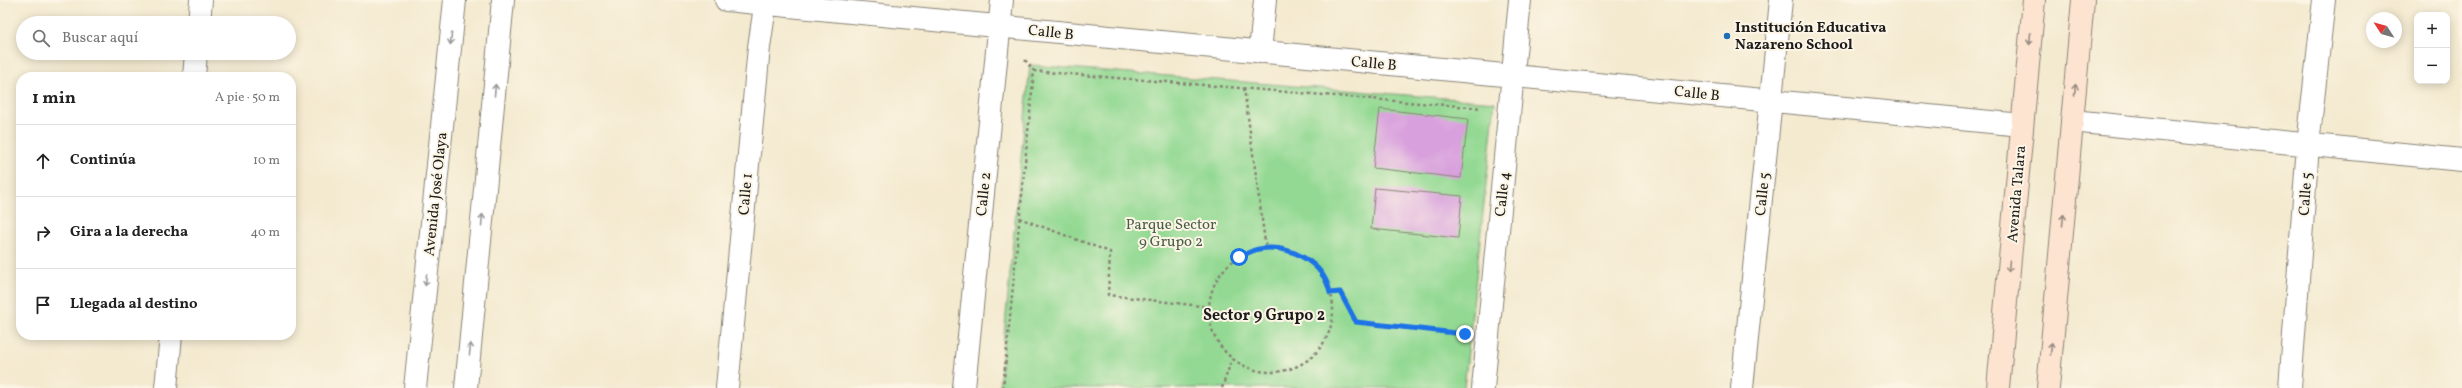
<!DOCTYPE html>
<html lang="es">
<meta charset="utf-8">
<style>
body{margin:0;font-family:Vollkorn,serif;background:#f2f2f2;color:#222}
.controls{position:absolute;right:12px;top:12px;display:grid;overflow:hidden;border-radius:8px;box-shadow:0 2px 10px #0003}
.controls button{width:36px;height:36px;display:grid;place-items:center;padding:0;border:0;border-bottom:1px solid #e0e0e0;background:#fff;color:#222;font:20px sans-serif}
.compass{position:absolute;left:2366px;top:12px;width:36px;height:36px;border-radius:50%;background:#fff;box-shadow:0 2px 10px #0003;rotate:306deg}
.stop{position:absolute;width:12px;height:12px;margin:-9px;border:3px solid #1a73e8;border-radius:50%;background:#fff}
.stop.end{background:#1a73e8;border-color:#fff;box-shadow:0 1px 4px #0008}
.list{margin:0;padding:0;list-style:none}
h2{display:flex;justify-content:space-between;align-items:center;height:52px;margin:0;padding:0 16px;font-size:17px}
h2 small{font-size:13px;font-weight:400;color:#767676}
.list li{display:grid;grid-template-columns:26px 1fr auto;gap:12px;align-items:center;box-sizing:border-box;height:72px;padding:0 16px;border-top:1px solid #e0e0e0}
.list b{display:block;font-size:15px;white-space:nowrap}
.list em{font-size:13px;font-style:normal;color:#767676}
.icon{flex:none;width:22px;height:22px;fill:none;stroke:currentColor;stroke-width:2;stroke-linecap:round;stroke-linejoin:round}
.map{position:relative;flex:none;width:2462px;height:388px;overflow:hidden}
.search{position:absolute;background:#fff;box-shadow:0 2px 10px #0003;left:16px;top:16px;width:280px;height:44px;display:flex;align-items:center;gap:10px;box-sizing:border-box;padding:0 14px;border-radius:22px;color:#767676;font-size:15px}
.panel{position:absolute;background:#fff;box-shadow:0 2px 10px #0003;left:16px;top:72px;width:280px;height:268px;border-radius:16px}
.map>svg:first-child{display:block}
</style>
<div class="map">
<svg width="2462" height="388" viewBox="0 0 2462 388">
<rect width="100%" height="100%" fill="#fcf5e5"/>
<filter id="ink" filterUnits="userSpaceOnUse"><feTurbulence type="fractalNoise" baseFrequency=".025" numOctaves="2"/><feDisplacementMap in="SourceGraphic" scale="8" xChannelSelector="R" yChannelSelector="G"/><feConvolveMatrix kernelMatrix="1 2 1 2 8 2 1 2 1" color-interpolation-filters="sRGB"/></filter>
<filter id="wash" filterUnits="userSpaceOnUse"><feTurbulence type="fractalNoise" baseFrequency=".012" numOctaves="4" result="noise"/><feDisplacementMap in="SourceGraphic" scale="16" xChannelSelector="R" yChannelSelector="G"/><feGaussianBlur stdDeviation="0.9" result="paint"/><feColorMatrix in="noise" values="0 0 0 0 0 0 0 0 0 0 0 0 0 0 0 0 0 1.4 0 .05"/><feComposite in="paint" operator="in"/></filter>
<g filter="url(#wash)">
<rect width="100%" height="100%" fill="#f4ead0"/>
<path fill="#93d993" stroke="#587a58" d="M1030 65 1495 102 1464 388H999Z"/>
<g id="blocks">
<path fill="#d8a0dd" d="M1380 109 1468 119 1461 178 1373 168Z
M1375 188 1462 196 1458 238 1371 229Z"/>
</g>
</g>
<g filter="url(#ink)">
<use href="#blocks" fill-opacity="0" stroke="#888376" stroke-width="1"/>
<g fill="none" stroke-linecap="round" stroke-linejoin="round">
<defs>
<path id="street" d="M726 0 2022 125
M199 23 201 0
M1260 52 1265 0
M194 77 196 53
M2072 121 2462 160
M166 388 171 335
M415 388 455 0
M466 388 503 0
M727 388 759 47 766 0
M964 388 1002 0
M1483 388 1520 0
M1742 388 1781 0
M2290 388 2308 145 2324 0"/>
<path id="secondary" d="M1998 388 2034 0
M2048 388 2083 0"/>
</defs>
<use href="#street" stroke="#888376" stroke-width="24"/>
<use href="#secondary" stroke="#888376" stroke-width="24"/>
<path stroke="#888376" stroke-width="2.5" stroke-dasharray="3 3" stroke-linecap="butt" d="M1025 60 1034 71
M1244 88 1266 249
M1019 218 1110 252 1108 295 1209 307
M1209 310a62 62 0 1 1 124 0a62 62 0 1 1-124 0Z
M1331 293 1340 292 1356 322 1459 334
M1003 388 1034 71 1481 108
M1222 388 1232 359"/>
<use href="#street" stroke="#fff" stroke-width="22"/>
<use href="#secondary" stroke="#fde4d1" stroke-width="22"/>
</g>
<defs><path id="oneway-shaft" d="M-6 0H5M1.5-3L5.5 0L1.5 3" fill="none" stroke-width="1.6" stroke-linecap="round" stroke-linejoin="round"/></defs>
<g stroke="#999">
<use href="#oneway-shaft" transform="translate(451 39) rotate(96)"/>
<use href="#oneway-shaft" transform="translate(495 90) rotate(-85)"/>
<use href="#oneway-shaft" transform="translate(482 220) rotate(-85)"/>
<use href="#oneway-shaft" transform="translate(426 280) rotate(96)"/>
<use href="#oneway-shaft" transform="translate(470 349) rotate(-85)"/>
</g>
<g stroke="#988a80">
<use href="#oneway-shaft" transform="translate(2030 39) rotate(95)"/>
<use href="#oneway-shaft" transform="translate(2075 90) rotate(-85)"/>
<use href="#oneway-shaft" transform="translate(2063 220) rotate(-85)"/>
<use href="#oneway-shaft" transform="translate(2009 266) rotate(95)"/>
<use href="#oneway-shaft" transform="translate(2051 349) rotate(-85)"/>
</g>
</g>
<g fill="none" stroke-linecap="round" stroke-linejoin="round" filter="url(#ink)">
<path stroke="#1a73e8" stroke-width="5" d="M1239 257C1245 255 1252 250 1259 249 1289 244 1324 262 1330 293L1340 292 1356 322 1465 334"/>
</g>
<circle fill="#1f6fb2" stroke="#fcf5e5" stroke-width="1.5" cx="1727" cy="36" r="4"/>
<g text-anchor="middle" stroke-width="4" stroke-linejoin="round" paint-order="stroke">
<g font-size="15" font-weight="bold" fill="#1c1c1c" stroke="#fcf5e5" text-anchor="start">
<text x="1735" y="32">Institución Educativa<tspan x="1735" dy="17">Nazareno School</tspan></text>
</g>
<g font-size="15" fill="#1c1c1c" stroke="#fcf5e5">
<text transform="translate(1051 32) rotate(6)" y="5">Calle B</text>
<text transform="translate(1374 63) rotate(5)" y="5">Calle B</text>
<text transform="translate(1697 93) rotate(6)" y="5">Calle B</text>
<text transform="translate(435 194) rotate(-84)" y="5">Avenida José Olaya</text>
<text transform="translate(745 194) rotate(-85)" y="5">Calle 1</text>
<text transform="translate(983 194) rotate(-84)" y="5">Calle 2</text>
<text transform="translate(1502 194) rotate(-84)" y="5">Calle 4</text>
<text transform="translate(1762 194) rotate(-84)" y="5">Calle 5</text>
<text transform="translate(2016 194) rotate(-85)" y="5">Avenida Talara</text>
<text transform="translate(2305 194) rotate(-86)" y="5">Calle 5</text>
</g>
<g font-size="15" fill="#465e46" stroke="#fcf5e5">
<text x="1171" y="229">Parque Sector<tspan x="1171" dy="17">9 Grupo 2</tspan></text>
</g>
<g font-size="16" font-weight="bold" fill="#1c1c1c" stroke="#fcf5e5">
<text x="1264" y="320">Sector 9 Grupo 2</text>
</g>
</g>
</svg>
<div class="controls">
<button>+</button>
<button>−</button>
</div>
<svg class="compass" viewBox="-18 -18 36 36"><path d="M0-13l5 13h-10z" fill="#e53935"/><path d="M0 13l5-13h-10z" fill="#767676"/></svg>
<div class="stop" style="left:1239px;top:257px"></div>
<div class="stop end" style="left:1465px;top:334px"></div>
<div class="search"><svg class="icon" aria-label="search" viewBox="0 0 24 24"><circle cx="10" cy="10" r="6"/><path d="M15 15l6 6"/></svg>Buscar aquí</div>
<section class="panel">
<h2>1 min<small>A pie · 50 m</small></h2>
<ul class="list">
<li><svg class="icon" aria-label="ahead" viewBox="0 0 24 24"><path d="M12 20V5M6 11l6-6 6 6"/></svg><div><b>Continúa</b></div><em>10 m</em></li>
<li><svg class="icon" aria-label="right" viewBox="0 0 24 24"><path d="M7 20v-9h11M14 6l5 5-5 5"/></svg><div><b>Gira a la derecha</b></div><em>40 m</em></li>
<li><svg class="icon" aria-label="arrive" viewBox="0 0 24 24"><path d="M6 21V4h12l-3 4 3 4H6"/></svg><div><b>Llegada al destino</b></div></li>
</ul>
</section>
</div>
